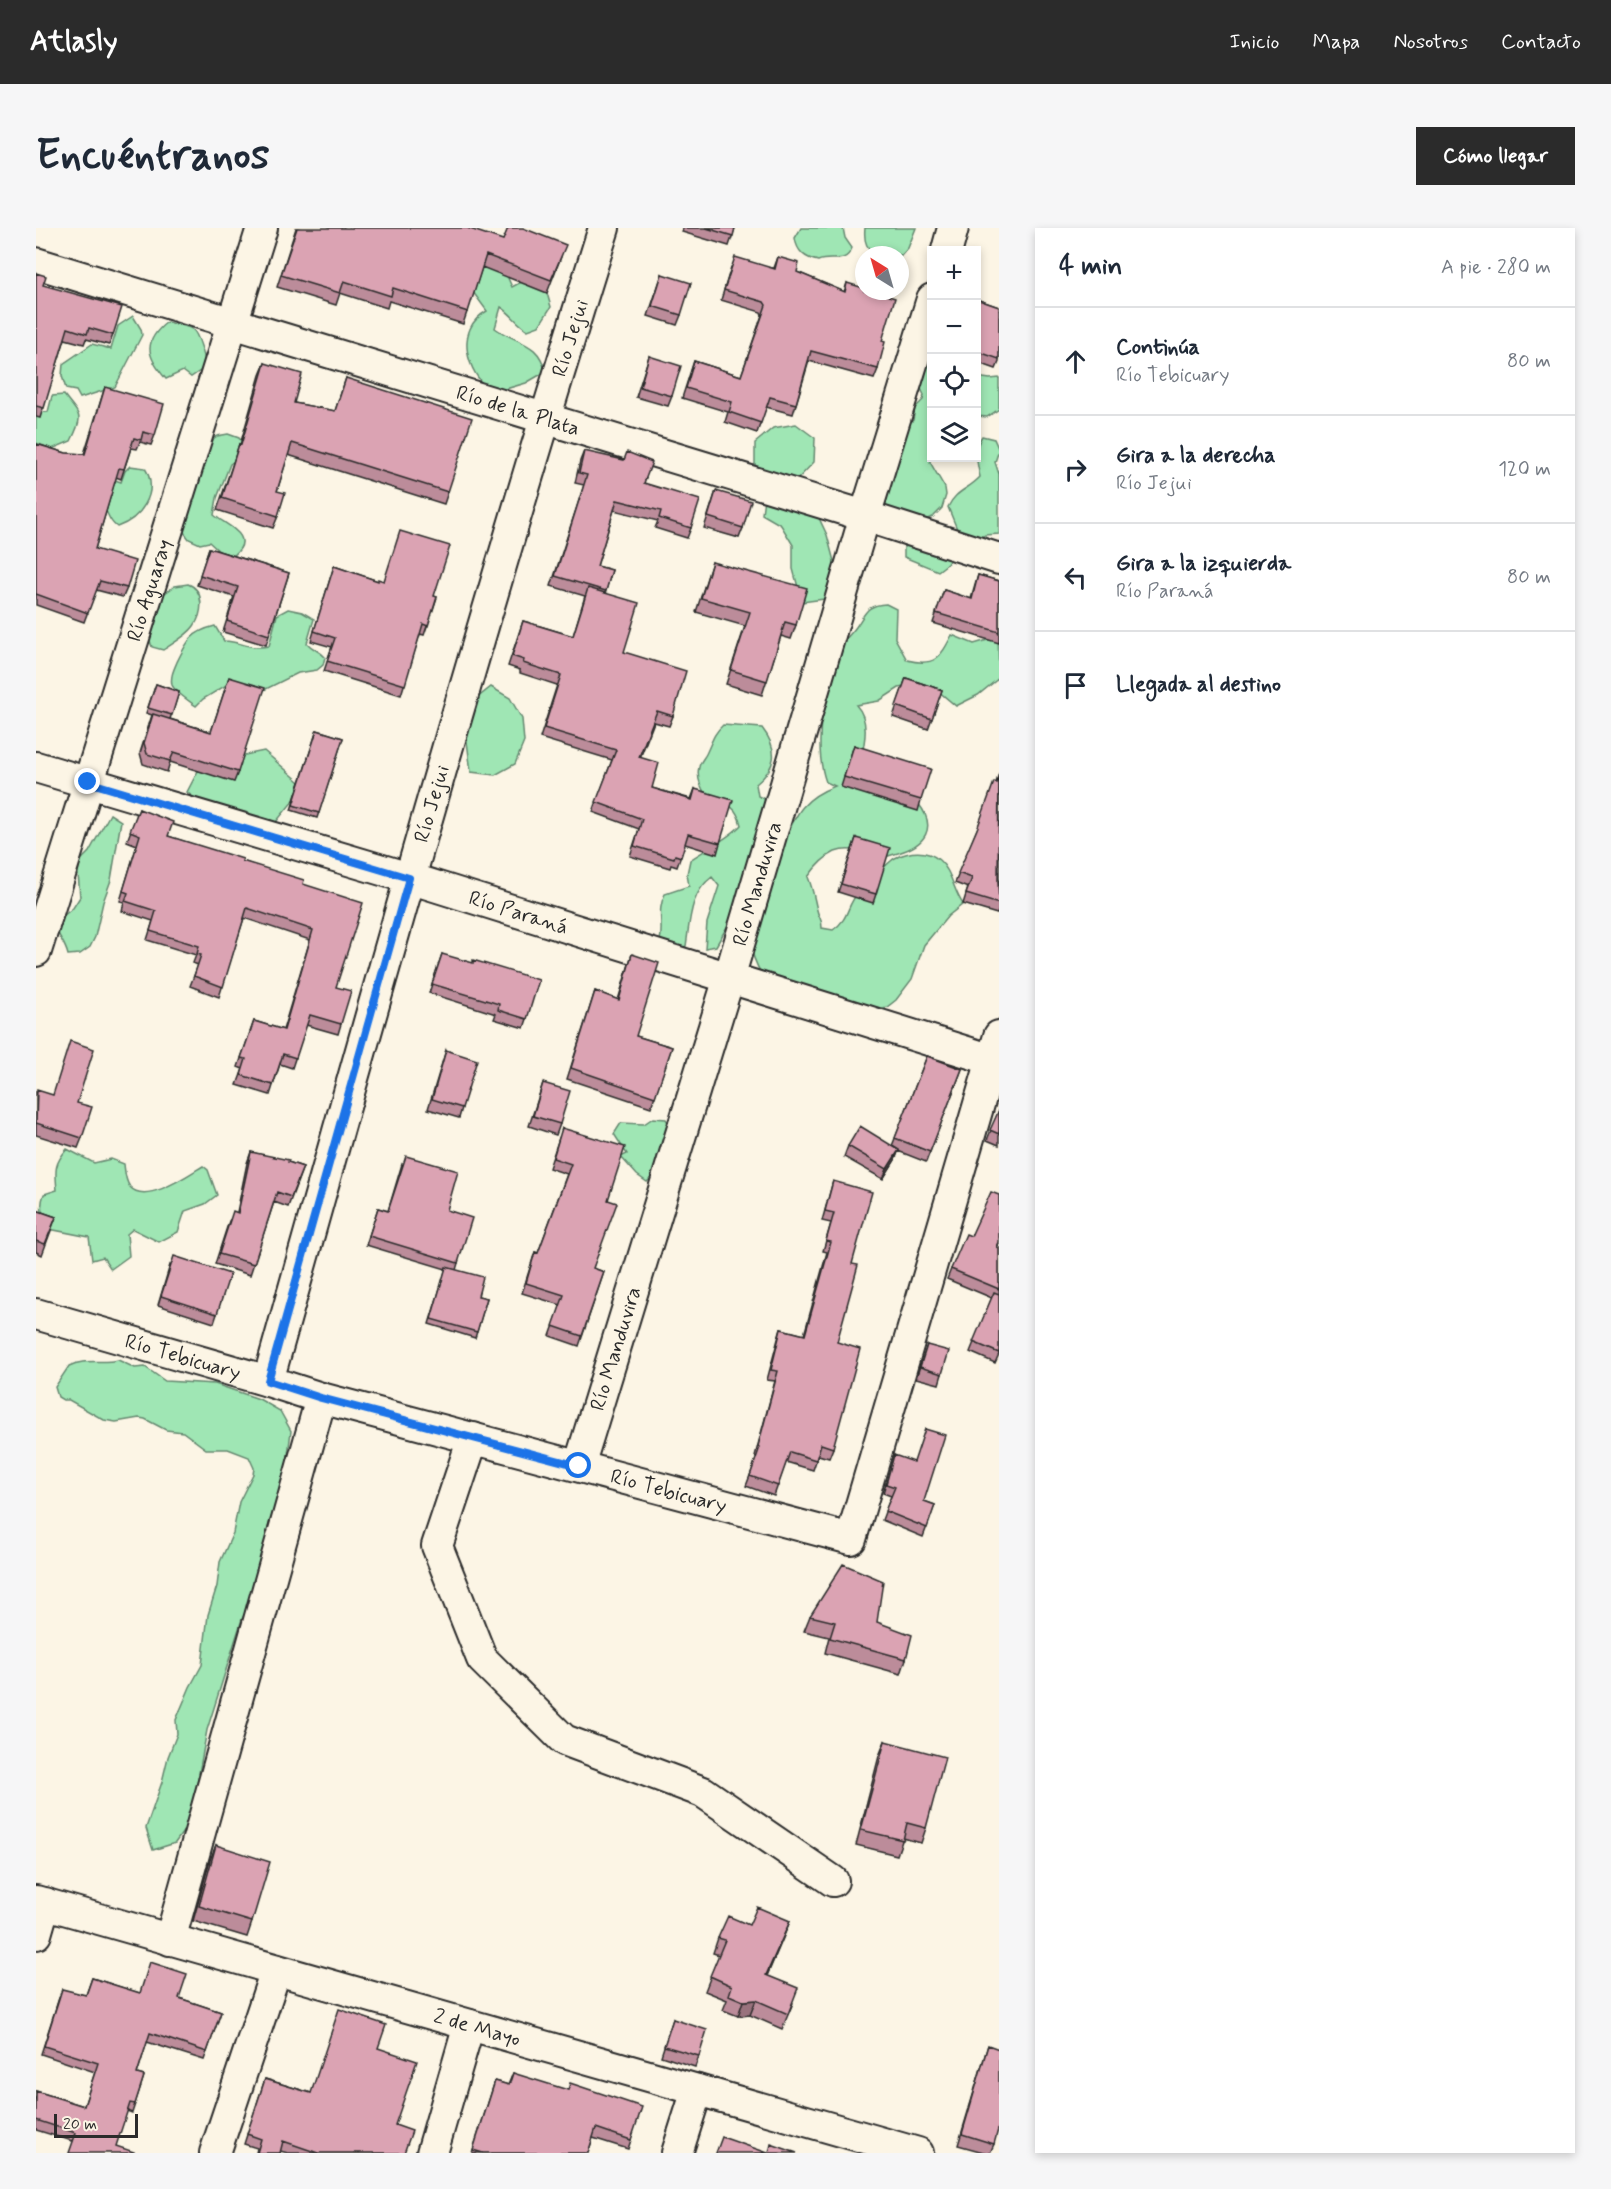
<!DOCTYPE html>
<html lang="es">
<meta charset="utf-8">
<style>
body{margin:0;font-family:Mynerve,sans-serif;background:#f6f6f7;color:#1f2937}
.controls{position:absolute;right:18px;top:18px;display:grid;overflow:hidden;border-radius:0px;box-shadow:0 3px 9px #0003}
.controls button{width:54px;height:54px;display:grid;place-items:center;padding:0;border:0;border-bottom:2px solid #e0e1e3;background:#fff;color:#1f2937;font:30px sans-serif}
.compass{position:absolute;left:819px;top:18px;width:54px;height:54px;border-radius:50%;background:#fff;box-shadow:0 3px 9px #0003;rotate:323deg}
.scale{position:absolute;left:18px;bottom:15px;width:84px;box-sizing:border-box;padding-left:6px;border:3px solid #2b2b2b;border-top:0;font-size:16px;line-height:21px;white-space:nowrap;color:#2b2b2b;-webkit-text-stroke:4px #fcf5e5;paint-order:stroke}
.stop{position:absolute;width:18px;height:18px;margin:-14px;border:4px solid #1a73e8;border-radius:50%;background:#fff}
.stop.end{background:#1a73e8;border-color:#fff;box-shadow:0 2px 6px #0008}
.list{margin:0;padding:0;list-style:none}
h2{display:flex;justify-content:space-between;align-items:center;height:78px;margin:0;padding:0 24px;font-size:26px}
h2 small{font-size:20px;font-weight:400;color:#747a83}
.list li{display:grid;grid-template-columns:39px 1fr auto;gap:18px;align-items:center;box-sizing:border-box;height:108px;padding:0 24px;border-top:2px solid #e0e1e3}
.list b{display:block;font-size:22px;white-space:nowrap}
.list p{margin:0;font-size:20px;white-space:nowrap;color:#747a83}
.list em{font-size:20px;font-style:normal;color:#747a83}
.icon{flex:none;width:33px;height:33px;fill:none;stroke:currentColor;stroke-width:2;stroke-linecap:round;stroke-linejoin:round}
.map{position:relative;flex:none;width:963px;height:1925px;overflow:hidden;border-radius:0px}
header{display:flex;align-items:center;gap:36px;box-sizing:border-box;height:84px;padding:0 30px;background:#2b2b2b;color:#fff}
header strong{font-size:28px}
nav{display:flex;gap:33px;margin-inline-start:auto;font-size:21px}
.intro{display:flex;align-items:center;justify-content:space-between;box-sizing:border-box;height:144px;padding:0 36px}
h1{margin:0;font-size:42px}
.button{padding:15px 27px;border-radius:0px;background:#2b2b2b;color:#fff;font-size:21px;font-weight:700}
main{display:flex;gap:36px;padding:0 36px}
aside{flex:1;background:#fff;border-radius:0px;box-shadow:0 3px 9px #0003}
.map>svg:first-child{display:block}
</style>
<header>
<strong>Atlasly</strong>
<nav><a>Inicio</a><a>Mapa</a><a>Nosotros</a><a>Contacto</a></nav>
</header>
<div class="intro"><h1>Encuéntranos</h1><a class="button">Cómo llegar</a></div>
<main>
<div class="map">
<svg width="963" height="1925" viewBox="0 0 963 1925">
<rect width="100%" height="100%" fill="#fcf5e5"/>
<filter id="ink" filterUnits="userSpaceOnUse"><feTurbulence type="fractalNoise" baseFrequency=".0167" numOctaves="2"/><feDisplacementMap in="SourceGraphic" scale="12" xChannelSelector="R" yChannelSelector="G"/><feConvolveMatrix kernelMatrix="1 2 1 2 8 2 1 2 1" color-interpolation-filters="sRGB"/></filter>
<g filter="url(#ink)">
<path fill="#9fe6b4" stroke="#658870" stroke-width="1.5" d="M765 0H807L809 10 816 20C809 38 795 27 782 33 769 30 761 24 759 10Z
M829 0H880L872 20 864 29V27C843 27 826 28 829 0Z
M441 31 471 48 476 59 491 51 511 65 515 79 503 98 492 102C481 96 476 86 465 79L459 100C479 115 505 114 509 144L490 155 456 165C430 144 418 101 451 83L437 64Z
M97 88 105 101 106 107 79 159 44 170 40 163 30 161 26 148 27 136 56 116 75 121 82 98Z
M131 94C139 96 149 97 156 101 163 106 169 131 170 139L155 149 147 143 130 151C111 129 106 114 131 94Z
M895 127 894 234 909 260 910 267 906 280 897 289 891 291 878 288 851 298 832 232 877 192 879 180 887 172 888 167 880 150 887 134Z
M940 149 954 151 963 150V181L951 189 941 188Z
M28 167C45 189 48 187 35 213L16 221 0 215V185L12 184 16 168Z
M760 196 779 210 778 234 758 255 781 286 791 307 803 352 788 371 766 374 757 341V317L745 297 726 286 729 262 719 240V215L737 200Z
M192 206 203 210 208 216 206 228 194 236 181 270 178 287C189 297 222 308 197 328L184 324 173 314 164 316 153 311 145 300 170 215 181 208Z
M946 208 958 211 963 222 959 234 963 246V306L949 307 918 325 911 336 902 343 868 329V316L918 313 921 301 912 279C920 262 932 262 944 249 941 234 937 222 946 208Z
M94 238 109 240C124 265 104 291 81 299 72 293 73 286 67 278L73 250 85 254 89 243Z
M152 356C169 362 167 385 158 398 151 408 137 415 127 422L116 419 113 410 122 370 139 358Z
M850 376 860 381 859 410 871 432C899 439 904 430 916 407L938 416 962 409 963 450 942 467 920 478 902 463 878 457 863 460 843 473 820 477C837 495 826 523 822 546L882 575C902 600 889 617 862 625 858 626 853 628 849 629 834 629 819 617 799 624 788 629 779 639 772 649 777 661 778 670 781 682 783 691 786 689 786 700L797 702C814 690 810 678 822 665 826 660 856 631 859 630 873 623 891 621 903 632 916 643 917 662 927 676L912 688 888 717 876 751 860 772 851 779 838 781 730 753C713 730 711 701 706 673L680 718 669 720 671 695 683 658 676 649C654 665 654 692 650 718L640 724 624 713C628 695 620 684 629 666L653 658 651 646 654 632C671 620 691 612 705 597 700 576 691 576 672 571 666 562 660 550 663 539 664 534 668 530 670 526 676 514 677 506 687 497L726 500C743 522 741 539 720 556L722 568 733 573 746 617C760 587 765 571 799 558L790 554C777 519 787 450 805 418 809 411 815 406 820 399 830 385 830 377 850 376Z
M252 381 266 384 278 391 271 415C277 422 283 422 289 429L287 437 281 442 262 445 222 465 192 456 167 471 160 478C153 473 139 464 136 457 134 449 138 441 141 434 151 413 155 404 179 398L188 413C207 414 214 422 233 418L241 387Z
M455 459 474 470 486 491 488 514 479 536 459 547 435 544 429 498 436 474Z
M228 523 264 554 258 572 240 594 216 587 169 579 151 564 162 543 184 541 204 528Z
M74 586 85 593 75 652 67 674 59 709 54 719 44 726 32 727C29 714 21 708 18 695L37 680 44 669 42 645 44 633 53 624Z
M617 890 630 891 636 901 619 946 611 954 601 947 585 929 591 926 578 906 585 895 608 896Z
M31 921 58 935 75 931 88 936C89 944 89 953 94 959 110 977 152 947 167 938L172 942 181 967 169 976 149 983 142 1004 123 1014 97 1001 91 1006 93 1028 75 1041 67 1029 56 1032 53 1009 13 1001C6 989 3 979 8 966L21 962C19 942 18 936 31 921Z
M82 1132 99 1140 109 1139 129 1153 179 1156 223 1171 244 1183 255 1203 249 1251 233 1296 217 1369 206 1391 171 1502 154 1594 139 1615 117 1622 110 1600 126 1554 132 1529 141 1506 140 1492 154 1459 166 1437 172 1387 181 1358 184 1334 197 1305 203 1274 217 1246 218 1240 213 1229 192 1221H170L147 1204 130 1202 109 1191 103 1190 80 1194 68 1192 33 1172H27L22 1169 19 1159 33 1138C48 1130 66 1136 82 1132Z"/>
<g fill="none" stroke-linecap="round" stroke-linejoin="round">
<defs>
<g id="minor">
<path d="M911 22 917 0"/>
<path id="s1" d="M0 35 829 288 963 331"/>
<path id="s2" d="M0 539 373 650 963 834"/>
<path id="s3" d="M0 723 226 0"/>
<path id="s4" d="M0 1086 232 1153 285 1170 815 1311 963 808"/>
<path id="s5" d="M232 1153C340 767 448 382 568 0"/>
<path d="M437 1210 401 1318 446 1431 528 1512 667 1564 797 1653"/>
<path id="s6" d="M543 1238 693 750 829 288 896 71"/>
<path id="s7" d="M0 1673 882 1925"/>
<path d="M0 1706 9 1675"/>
<path d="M134 1712 285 1170"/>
<path d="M179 1925 240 1742"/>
<path d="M396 1925 433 1797"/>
<path d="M641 1925 661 1862"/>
</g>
</defs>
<use href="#minor" stroke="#2b2b2b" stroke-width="34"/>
<use href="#minor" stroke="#fcf5e5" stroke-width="30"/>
</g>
<path fill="#bc8c9a" stroke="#2b2b2b" stroke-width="1.5" d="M260 0 525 29 511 65 446 39 427 96 353 73 351 80 304 65 300 77 241 59Z
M647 0H699L693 18 646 4Z
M742 29 761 44 808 64 811 55 846 113 842 141 838 151 773 133 757 186 730 179 721 205 689 194 692 184 646 170 658 133 705 148 726 87 725 84 685 72 695 39 738 40Z
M0 45 7 57 77 107 73 117 50 111 48 116 29 111 4 190 0 189Z
M626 46 645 87 641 97 612 88Z
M940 71 963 79V134L960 141 940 134Z
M613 128 636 168 632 178 600 169Z
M229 135 258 175 299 183 310 150 412 264 408 276 252 227 241 263 242 288 237 300 181 282 199 229 203 216 204 217 224 147Z
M69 159 119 207 115 217 104 214 101 221 95 220 85 251 80 249 59 321 91 360 87 369 60 362 48 394 0 377V216L30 225 48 226Z
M548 223 608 255 655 300 651 310 619 300 622 293 578 282 561 338 576 342 569 365 588 424 637 488 633 498 618 494 604 530 616 560 655 571 659 561 684 615 681 626 649 616 641 639 635 637 634 640 594 628 603 601 557 584 576 532 504 510 521 457 484 445V442L472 438 487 393 537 408 549 368 515 358 548 257 539 255 544 233Z
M680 263 707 300 703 310 668 300Z
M173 320 253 345 230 417 187 404 198 369 161 357Z
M676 334 760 397 755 411 745 408 726 467 690 456 709 398 660 384Z
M298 338 342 353 401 369 388 407 384 406 365 467 288 443 296 419 275 413Z
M942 347 963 353V415L897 395 908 362 935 371Z
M193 449 202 544 198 554 134 534 131 544 107 536 104 525 116 487 110 485 120 456 143 464 134 491 175 504Z
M870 450 906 462 892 501 857 489Z
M281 502 307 510 281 590 255 582Z
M818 517 885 572 882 583 805 559Z
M963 545V682L961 686 927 676 932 660 919 655 960 555Z
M103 581 132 608 206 633 267 656 300 759 305 796 302 806 270 797 256 840 244 836 234 867 201 857 207 841 202 839 218 793 247 802 274 712 208 690 183 769 154 758 162 737 157 735 160 727 111 712 117 693 86 683 88 674 84 673 101 617 91 613Z
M820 610 840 666 837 675 802 664Z
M406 726 491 791 488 800 458 791 460 786 393 765Z
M596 726 600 808 636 819 615 879 531 851 559 763 582 772Z
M410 822 426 880 423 890 392 881Z
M891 828 926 841 890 934 862 923 859 932 847 951 808 929 812 918H856Z
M507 855 524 896 520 907 493 898Z
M0 864 41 875 46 910 42 920 0 907Z
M963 882V917L951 912Z
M523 910 572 972 557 1040 568 1044 543 1118 514 1108 525 1077 486 1065 499 1024 502 1025 531 946 513 940Z
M215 924 252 934 267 939 252 979 238 974 214 1047 179 1036 193 993 201 984 211 935Z
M366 936 411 982 422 1035 420 1042 442 1068 451 1070 439 1110 393 1096 410 1041 330 1017 342 980 352 983Z
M797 953 816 1036 801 1114 797 1220 793 1230 782 1227 777 1242 750 1234 738 1268 710 1258 721 1229 719 1228 739 1153 731 1152 742 1111 745 1101 768 1107 791 1024 787 1023 795 995 786 993Z
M0 982 20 989 6 1027 0 1024Z
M935 1008 963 1016 961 1020H963V1126L959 1135 934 1124 956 1070 911 1051 915 1041Z
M134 1037 181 1086 178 1095 122 1077Z
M891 1117 906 1146 903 1156 880 1150Z
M858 1227 888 1273 899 1277 887 1309 846 1292 855 1268 847 1265Z
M774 1388 841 1394 870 1431 865 1446 789 1425 793 1409 768 1403Z
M849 1513 890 1600 885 1615 867 1610 861 1627 820 1617 843 1528Z
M180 1617 216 1694 211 1709 157 1693 174 1632Z
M754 1693 731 1747 757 1775 746 1801 714 1787 702 1788 687 1782 691 1772 669 1763 683 1727 677 1725 682 1710 713 1697Z
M56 1750 103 1765 143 1770 185 1784 168 1832 111 1814 101 1846 108 1848 96 1885 91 1883 36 1913 0 1902V1863L48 1878 59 1844 5 1826 23 1770 50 1767Z
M637 1791 663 1828 659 1839 625 1828Z
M952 1817 958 1916 954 1925H951L922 1917Z
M342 1820 359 1897 368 1925H252L244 1923V1925H220L221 1920 208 1916 229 1851 275 1865Z
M477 1845 595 1912 592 1921 557 1910 552 1925H436L459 1853 472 1857Z"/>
<path fill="#99727d" stroke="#2b2b2b" stroke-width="1.5" d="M863 922 859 932 847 951 851 941Z
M754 1693 748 1708 725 1762 730 1747Z
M720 1772 714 1787 702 1788 707 1773Z"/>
<path fill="#dba3b3" stroke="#2b2b2b" stroke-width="1.5" d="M261 0H431L467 12 472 0H487L530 17 515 52 450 27 432 84 357 60 355 68 308 53 304 65 245 47Z
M670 0H699L697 8Z
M699 29 739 41 742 29 763 35 761 44 809 64 811 55 828 60V63H837L859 70 846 113 849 114 842 141 775 123 760 176 734 169 725 195 693 184 696 174 650 160 658 133 705 148 730 77 728 74 688 62Z
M0 45 10 48 7 57 86 79 77 107 53 100 51 106 32 100 8 180 0 178Z
M626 46 655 55 645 87 616 78Z
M940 71 963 79V131L940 123Z
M613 128 645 138 636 168 604 159Z
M229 135 266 146 258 175 299 183 310 150 436 190 412 264 256 215 241 263 249 265 242 288 186 270 203 216 205 217Z
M69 159 128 176 119 207 107 204 105 212 98 210 88 241 83 240 59 321 99 333 91 360 64 353 52 385 0 366V216L30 225 49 226Z
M548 223 588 232 591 224 616 234 608 255 664 272 655 300 623 290 625 283 581 272 561 338 576 342 570 363 519 348 551 247 543 245Z
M680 263 715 273 707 300 672 289Z
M364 303 414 318 398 368 401 369 392 398 387 396 369 457 291 433 299 410 278 403 298 338 342 353V351L348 353Z
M173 320 253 345 233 407 191 393 202 359 164 347Z
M676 334 771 360 760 397 749 394 731 453 695 442 714 384 665 370Z
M942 347 963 353V404L900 385 908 362 936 371Z
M552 360 603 375 588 424 650 443 637 488 621 483 603 529 623 535 616 560 656 572 659 561 697 572 684 615 652 606 645 629 639 627 638 630 598 618 606 591 560 574 580 522 508 500 525 447 487 435 488 432 476 428 487 393 537 408Z
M193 449 229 460 202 544 138 524 134 533 111 526 108 515 117 486 175 504Z
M870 450 906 462 896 491 860 478Z
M120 456 143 464 136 487 112 480Z
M281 502 307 510 283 585 257 577Z
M818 517 895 541 885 572 808 549Z
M963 548 962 654 963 676 930 666 936 650 922 645 941 601 958 554 961 555Z
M103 581 137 594 132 608 207 631 206 633 268 652 267 656 327 675 300 759 315 763 305 796 274 787 260 830 247 826 237 857 205 847 210 831 205 830 218 793 248 802 277 702 211 680 187 759 158 748 165 727 161 726 163 718 114 703 120 683 89 673 92 665 87 663 104 607 94 603Z
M820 610 854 620 840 666 805 656Z
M406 726 437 735V732L503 752 491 791 462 782 463 776 396 756Z
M596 726 623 735 600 808 636 819 619 869 535 840 559 763 583 772Z
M34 813 58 821 41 875 56 879 46 910 0 895 1 862 17 867Z
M410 822 441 832 426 880 396 871Z
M891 828 926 841 894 924 859 910Z
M507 855 534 863 524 896 497 888Z
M963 882V906L954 902Z
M824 898 863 922 851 941 812 918Z
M526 900 589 919 572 972 581 975 557 1040 568 1044 546 1108 517 1098 528 1067 490 1055 499 1024 502 1025 535 936 517 930Z
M215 924 253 932 252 934 267 939 255 969 241 964 218 1036 183 1026 197 983 202 985Z
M370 928 422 943 411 982 436 990 422 1035 333 1008 342 980 352 983Z
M797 953 836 964 816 1036 822 1037 801 1114 824 1121 797 1220 785 1216 780 1232 754 1224 742 1258 714 1248 724 1219 722 1218 742 1143 735 1142 745 1101 769 1107 795 1014 790 1013 798 985 789 983Z
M955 964 963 967V1014L961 1019 963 1020V1061L915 1041 930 1006 935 1008Z
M0 982 20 989 9 1016 0 1013Z
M138 1028 194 1046 181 1086 125 1068Z
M410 1039 447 1049 442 1068 451 1070 441 1104 395 1091Z
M958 1064 963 1066V1125L937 1114Z
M891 1117 913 1123 906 1146 884 1139Z
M889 1201 909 1207 888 1273 899 1277 891 1300 849 1283 859 1259 850 1256 858 1227 878 1234Z
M807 1336 847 1353 841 1394 876 1407 870 1431 794 1410 799 1394 774 1388Z
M849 1513 909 1529 890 1600 871 1595 867 1612 825 1602Z
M180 1617 234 1634 216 1694 163 1678Z
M721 1679 754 1693 730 1747 762 1760 752 1786 720 1772 707 1773 693 1767 696 1758 674 1748 689 1712 682 1710 692 1688 713 1697Z
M114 1734 151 1746 143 1770 185 1784 171 1824 114 1805 101 1846 108 1848 99 1876 94 1875 80 1918 98 1924 97 1925H33L40 1905 0 1892V1863L48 1878 62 1835 8 1818 26 1761 50 1767 56 1750 104 1765Z
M303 1781 350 1797 342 1820 381 1833 359 1897 376 1903 368 1925H282L247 1913 244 1925H221L225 1911 211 1906 229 1851 275 1865Z
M637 1791 671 1802 663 1828 628 1818Z
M952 1817 963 1821V1898L958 1916 926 1906Z
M477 1845 532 1862 534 1855 606 1879 595 1912 560 1900 552 1925H447L437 1922 459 1853 473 1857Z
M686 1909 732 1925H680Z
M735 1916 761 1925H733Z"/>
</g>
<g fill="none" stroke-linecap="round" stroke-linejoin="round" filter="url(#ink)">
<path stroke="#1a73e8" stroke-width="8" d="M52 554 373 650 232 1153 285 1170 543 1238"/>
</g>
<g text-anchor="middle" stroke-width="4.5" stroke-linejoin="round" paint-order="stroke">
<g font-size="21" fill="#2b2b2b" stroke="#fcf5e5">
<text dy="7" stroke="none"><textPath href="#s5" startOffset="1086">Río Jejui</textPath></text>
<text dy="7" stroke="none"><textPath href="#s1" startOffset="504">Río de la Plata</textPath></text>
<text dy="7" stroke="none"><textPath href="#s3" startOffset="378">Río Aguaray</textPath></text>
<text dy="7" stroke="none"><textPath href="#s5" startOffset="600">Río Jejui</textPath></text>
<text dy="7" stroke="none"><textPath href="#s6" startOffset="609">Río Manduvira</textPath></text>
<text dy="7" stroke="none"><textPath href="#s2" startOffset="504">Río Paraná</textPath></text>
<text dy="7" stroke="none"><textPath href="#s6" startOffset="123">Río Manduvira</textPath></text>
<text dy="7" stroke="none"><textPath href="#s4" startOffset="153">Río Tebicuary</textPath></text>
<text dy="7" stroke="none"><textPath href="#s4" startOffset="657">Río Tebicuary</textPath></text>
<text dy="7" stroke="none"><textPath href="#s7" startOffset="459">2 de Mayo</textPath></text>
</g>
</g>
</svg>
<div class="controls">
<button>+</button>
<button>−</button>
<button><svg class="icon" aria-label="locate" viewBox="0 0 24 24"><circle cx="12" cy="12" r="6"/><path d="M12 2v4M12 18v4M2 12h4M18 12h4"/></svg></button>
<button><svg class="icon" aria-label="layers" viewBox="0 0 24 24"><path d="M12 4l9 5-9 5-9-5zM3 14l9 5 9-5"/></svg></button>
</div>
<svg class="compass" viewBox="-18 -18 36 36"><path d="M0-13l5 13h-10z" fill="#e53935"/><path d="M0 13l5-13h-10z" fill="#747a83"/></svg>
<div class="scale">20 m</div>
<div class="stop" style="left:543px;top:1238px"></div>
<div class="stop end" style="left:52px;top:554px"></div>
</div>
<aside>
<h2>4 min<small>A pie · 280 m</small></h2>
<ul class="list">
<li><svg class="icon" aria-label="ahead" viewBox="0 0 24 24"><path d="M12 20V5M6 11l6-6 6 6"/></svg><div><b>Continúa</b><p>Río Tebicuary</p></div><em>80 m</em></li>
<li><svg class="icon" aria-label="right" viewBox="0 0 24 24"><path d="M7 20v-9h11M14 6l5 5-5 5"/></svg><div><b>Gira a la derecha</b><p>Río Jejui</p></div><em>120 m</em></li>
<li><svg class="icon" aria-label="left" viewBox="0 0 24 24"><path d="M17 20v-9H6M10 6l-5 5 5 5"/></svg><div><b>Gira a la izquierda</b><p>Río Paraná</p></div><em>80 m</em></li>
<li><svg class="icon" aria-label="arrive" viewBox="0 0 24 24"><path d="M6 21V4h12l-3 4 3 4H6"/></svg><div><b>Llegada al destino</b></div></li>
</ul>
</aside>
</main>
